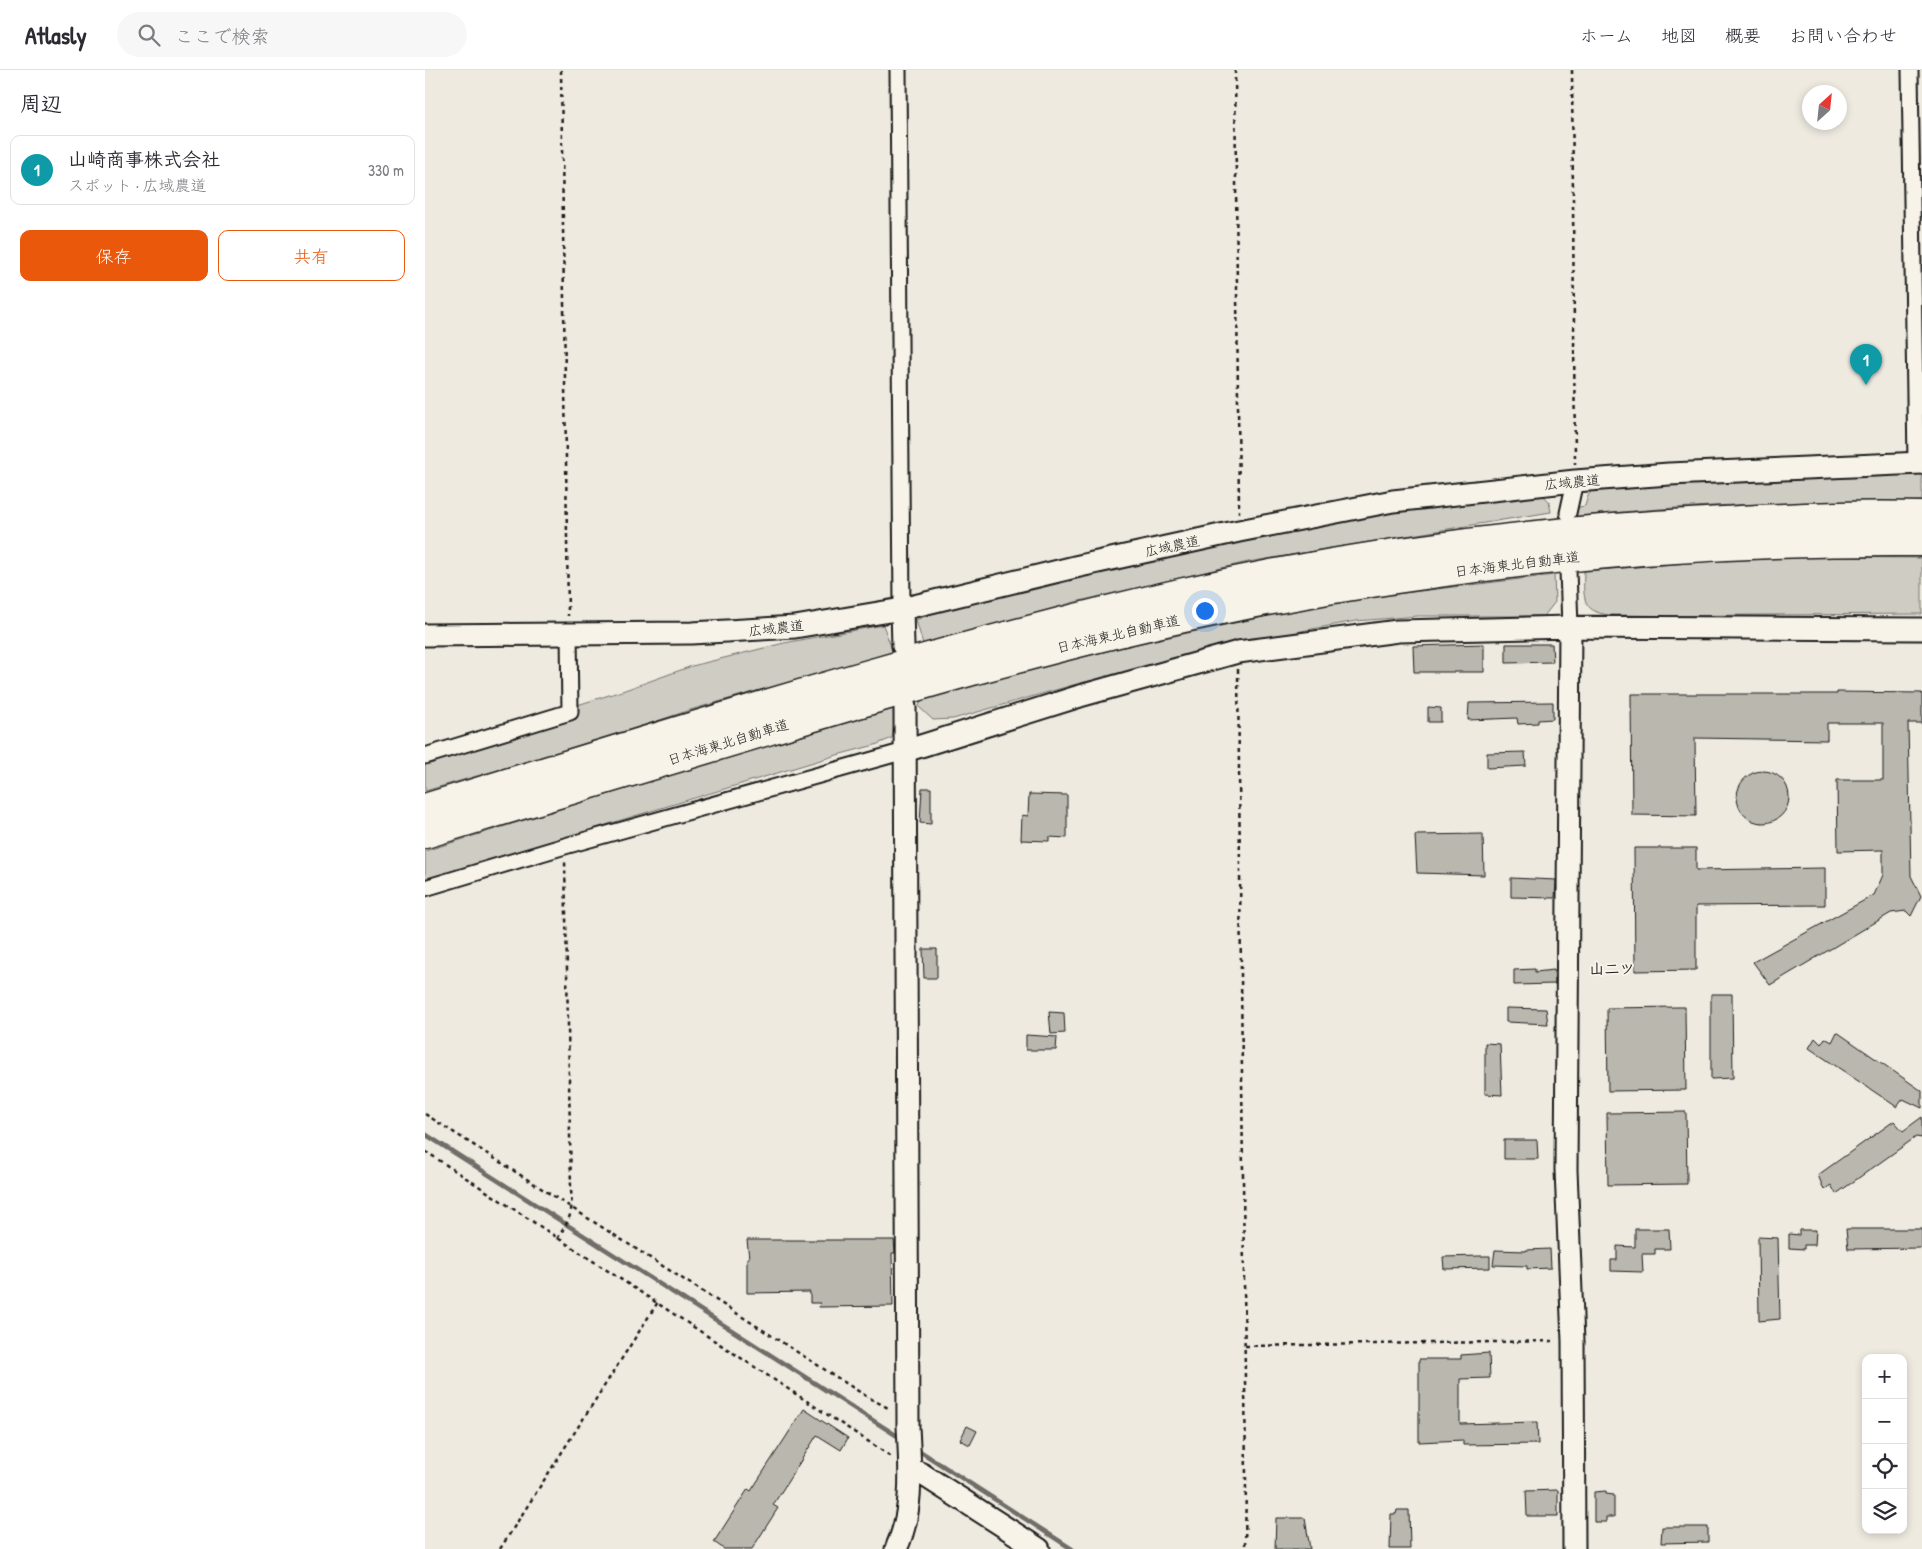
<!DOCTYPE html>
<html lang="ja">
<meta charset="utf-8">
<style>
body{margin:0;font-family:"Patrick Hand","Klee One",sans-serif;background:#f7f7f7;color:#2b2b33}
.controls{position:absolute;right:15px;bottom:15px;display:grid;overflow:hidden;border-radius:10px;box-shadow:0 2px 8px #0003}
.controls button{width:45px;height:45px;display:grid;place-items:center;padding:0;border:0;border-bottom:1px solid #e1e1e2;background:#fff;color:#2b2b33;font:25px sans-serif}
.compass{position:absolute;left:1377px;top:15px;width:45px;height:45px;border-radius:50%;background:#fff;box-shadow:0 2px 8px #0003;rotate:27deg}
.you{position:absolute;left:779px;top:540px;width:18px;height:18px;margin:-12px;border:4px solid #fff;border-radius:50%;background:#1a73e8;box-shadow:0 0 0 8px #1a73e833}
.badge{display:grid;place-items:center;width:32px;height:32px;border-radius:50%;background:#ea580c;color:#fff;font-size:16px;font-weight:700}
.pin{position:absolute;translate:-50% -41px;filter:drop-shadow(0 1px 2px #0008)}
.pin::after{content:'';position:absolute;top:26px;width:18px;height:15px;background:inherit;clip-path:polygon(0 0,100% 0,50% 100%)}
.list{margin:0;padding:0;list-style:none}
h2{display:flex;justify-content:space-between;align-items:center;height:65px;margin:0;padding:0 20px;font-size:21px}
h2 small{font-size:16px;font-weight:400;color:#7c7c81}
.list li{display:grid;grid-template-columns:32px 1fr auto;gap:15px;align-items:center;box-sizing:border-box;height:70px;margin:0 10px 10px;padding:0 10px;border:1px solid #e1e1e2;border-radius:10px}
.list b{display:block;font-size:19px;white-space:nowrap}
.list p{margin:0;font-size:16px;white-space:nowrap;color:#7c7c81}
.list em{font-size:16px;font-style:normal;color:#7c7c81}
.actions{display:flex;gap:10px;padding:15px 20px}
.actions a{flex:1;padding:11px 0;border:1px solid #ea580c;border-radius:10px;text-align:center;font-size:18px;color:#ea580c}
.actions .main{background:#ea580c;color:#fff}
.icon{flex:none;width:28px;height:28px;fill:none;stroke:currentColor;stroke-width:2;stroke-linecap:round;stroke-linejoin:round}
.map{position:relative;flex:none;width:1497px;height:1479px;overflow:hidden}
header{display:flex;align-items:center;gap:30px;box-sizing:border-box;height:70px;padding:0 25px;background:#fff;border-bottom:1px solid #e1e1e2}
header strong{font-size:24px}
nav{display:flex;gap:28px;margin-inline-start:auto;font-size:18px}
.search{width:350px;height:45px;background:#f7f7f7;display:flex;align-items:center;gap:12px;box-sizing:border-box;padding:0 18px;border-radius:28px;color:#7c7c81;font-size:19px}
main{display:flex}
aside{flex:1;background:#fff}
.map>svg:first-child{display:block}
</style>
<header>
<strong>Atlasly</strong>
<div class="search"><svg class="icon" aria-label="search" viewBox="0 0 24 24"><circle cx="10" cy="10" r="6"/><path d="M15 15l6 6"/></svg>ここで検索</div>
<nav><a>ホーム</a><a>地図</a><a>概要</a><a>お問い合わせ</a></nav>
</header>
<main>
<aside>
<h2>周辺<small></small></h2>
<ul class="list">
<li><span class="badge" style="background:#0f9aa8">1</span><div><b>山崎商事株式会社</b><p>スポット · 広域農道</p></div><em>330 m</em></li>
</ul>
<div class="actions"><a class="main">保存</a><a>共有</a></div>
</aside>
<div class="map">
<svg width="1497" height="1479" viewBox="0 0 1497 1479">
<rect width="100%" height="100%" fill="#eeeae0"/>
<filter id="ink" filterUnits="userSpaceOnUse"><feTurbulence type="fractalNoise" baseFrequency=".02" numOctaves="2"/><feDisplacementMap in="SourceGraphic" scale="10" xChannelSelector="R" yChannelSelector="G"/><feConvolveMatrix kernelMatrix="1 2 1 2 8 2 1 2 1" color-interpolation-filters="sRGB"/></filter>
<g filter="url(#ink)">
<path fill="#cfccc3" stroke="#767470" d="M1497 398V431C1381 433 1265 433 1150 447L1149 438 1160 436 1163 426 1171 414Z
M1111 419 1124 431 1126 442 823 492 650 532 498 574 491 550 552 524 840 460Z
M1377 487 1497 488V544L1192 546C1157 543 1158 532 1159 501L1291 491Z
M1129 505 1130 532 1119 546H993L931 551 876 561 768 588 655 613 528 649 508 650 494 637 496 629 651 587 912 531Z
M458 555 468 582 265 640 169 672 0 721V683L200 620 267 596 359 573Z
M468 639 470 646 467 668 450 675 412 685 193 751 0 813V781L216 714Z"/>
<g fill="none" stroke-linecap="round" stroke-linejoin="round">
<path stroke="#6f6d69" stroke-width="4.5" d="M0 1064 477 1369
M490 1378 647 1479"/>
</g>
<path fill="#bab7af" stroke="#1c1c1c" d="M1059 574V602H989L988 576Z
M1081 574H1127L1128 592 1081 593Z
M1412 622 1497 623V653H1483L1486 806 1496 826 1486 846 1481 841 1466 843 1345 915 1328 892 1449 825 1458 805V780L1413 781 1412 710H1458V653H1402V670L1270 668 1271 746 1207 745 1206 624H1412Z
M1128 632V649L1113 650V653L1093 654 1092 648 1043 650 1044 633Z
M1003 637 1016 638V652H1003Z
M1100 682 1101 696 1062 698V683Z
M1312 727a26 26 0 1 1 52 0a26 26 0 1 1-52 0Z
M497 718H506V754L495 753Z
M604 724 642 725V768L624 767V771L596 770 597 745 603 746Z
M1058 764 1059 805 992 803 990 765Z
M1209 778H1271V800L1400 798V835L1271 836V900L1210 901Z
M1086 808 1131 810 1130 828 1086 827Z
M498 879H512V908H499Z
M1110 899V902L1129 900 1130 914 1089 915V900Z
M1286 924H1307L1308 1008 1286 1009Z
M1253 937H1260L1261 1020 1183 1021 1182 938Z
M1081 938 1121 939 1123 954 1081 952Z
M624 942 639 943 640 963 626 964Z
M1412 962 1497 1021V1038L1478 1029 1472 1037 1384 978 1390 968 1396 974 1400 968 1407 972Z
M601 965 632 967 631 980H601Z
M1060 973 1075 974 1077 1025 1060 1024Z
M1261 1042 1262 1114 1183 1115 1182 1043Z
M1497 1047V1068L1491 1067 1411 1124 1406 1115 1399 1120 1393 1105 1469 1051 1478 1061Z
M1079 1070H1112L1113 1089H1079Z
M1210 1159H1244L1245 1179H1230V1184H1217L1218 1202 1186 1201V1190H1192V1176L1210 1177Z
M1421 1159H1497V1178L1423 1179Z
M1374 1160H1391L1390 1175H1379V1179L1364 1178V1164L1374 1165Z
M1333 1167 1353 1168 1355 1249 1334 1251Z
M322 1170H469L470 1183H467L468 1236 394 1237 395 1233H385V1222L322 1223V1188H324Z
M1125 1179 1126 1198 1102 1199V1196L1068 1195 1070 1180 1101 1181V1180Z
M1055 1186H1065V1198L1019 1199 1018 1187Z
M1064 1283 1065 1308 1035 1309V1354L1112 1352 1113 1374 1038 1375V1370L994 1372V1289H1036V1285Z
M379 1339 423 1368 416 1380 392 1365 348 1435 353 1438 327 1479H299L289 1472 323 1419 326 1421Z
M542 1356 552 1361 545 1375 535 1370Z
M1133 1420V1446H1102L1101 1421Z
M1181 1421V1424L1189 1425V1447H1181V1452H1169V1422Z
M972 1440H984L985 1479H965L966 1444H971Z
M851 1448H880L885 1479H850Z
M1237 1457H1283V1472L1236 1473Z"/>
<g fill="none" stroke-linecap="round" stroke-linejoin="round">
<defs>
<path id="street" d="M473 0 477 539
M1485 0 1491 393
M1143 443 1150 411
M1143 500 1145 557
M0 686 145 642 144 563
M0 818 140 776 480 681"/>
<path id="secondary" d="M477 539 478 576
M1145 557 1141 1100 1148 1271 1149 1479
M0 565 267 563 370 557 477 539 650 497 814 461 968 431 1150 411 1244 404 1497 393
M480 681 655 626 813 582 973 561 1145 557 1497 559
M485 1399 497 1404 614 1479
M471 1479C489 1441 485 1398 483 1356L480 637"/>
<path id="highway" d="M0 738C251 662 500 581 755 523 927 484 1106 461 1281 452 1353 448 1425 444 1497 446
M0 764C113 730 226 696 339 662 479 620 620 578 763 547 1004 495 1250 470 1497 472"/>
</defs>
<use href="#street" stroke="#1c1c1c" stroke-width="19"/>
<use href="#secondary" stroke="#1c1c1c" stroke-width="25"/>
<use href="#highway" stroke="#1c1c1c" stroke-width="31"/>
<path stroke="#1c1c1c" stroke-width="2.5" stroke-dasharray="4 4" stroke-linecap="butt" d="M136 0 143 546
M810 0 814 443
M1147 0 1150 394
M813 599 821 1412 820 1479
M0 1044 441 1326 465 1339
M0 1081 467 1387
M132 1169C145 1149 148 1144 146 1120L140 790
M820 1276 1131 1271
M75 1479 233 1232"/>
<use href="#street" stroke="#f7f3e8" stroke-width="15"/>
<use href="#secondary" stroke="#f7f3e8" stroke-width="21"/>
<use href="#highway" stroke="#f7f3e8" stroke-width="28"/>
</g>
</g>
<g text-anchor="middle" stroke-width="4" stroke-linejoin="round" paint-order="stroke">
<g font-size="14" fill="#1c1c1c" stroke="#f7f3e8">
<text transform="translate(1147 412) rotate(-5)" y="5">広域農道</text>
<text transform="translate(747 476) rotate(-12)" y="5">広域農道</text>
<text transform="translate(1092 494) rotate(-7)" y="5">日本海東北自動車道</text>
<text transform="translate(351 558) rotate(-6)" y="5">広域農道</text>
<text transform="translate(693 564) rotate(-13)" y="5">日本海東北自動車道</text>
<text transform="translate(303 672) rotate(-17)" y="5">日本海東北自動車道</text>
</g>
<g font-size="15" font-weight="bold" fill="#1c1c1c" stroke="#f7f3e8">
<text x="1187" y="904">山二ツ</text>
</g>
</g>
</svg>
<div class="controls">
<button>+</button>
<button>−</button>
<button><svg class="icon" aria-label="locate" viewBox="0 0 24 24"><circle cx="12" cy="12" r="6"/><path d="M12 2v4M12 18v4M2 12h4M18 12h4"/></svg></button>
<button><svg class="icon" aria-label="layers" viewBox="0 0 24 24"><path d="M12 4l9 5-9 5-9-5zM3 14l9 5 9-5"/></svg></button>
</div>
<svg class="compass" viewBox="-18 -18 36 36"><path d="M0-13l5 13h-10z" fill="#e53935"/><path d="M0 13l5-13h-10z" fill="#7c7c81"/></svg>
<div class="you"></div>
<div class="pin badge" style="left:1441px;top:315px;background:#0f9aa8">1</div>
</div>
</main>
